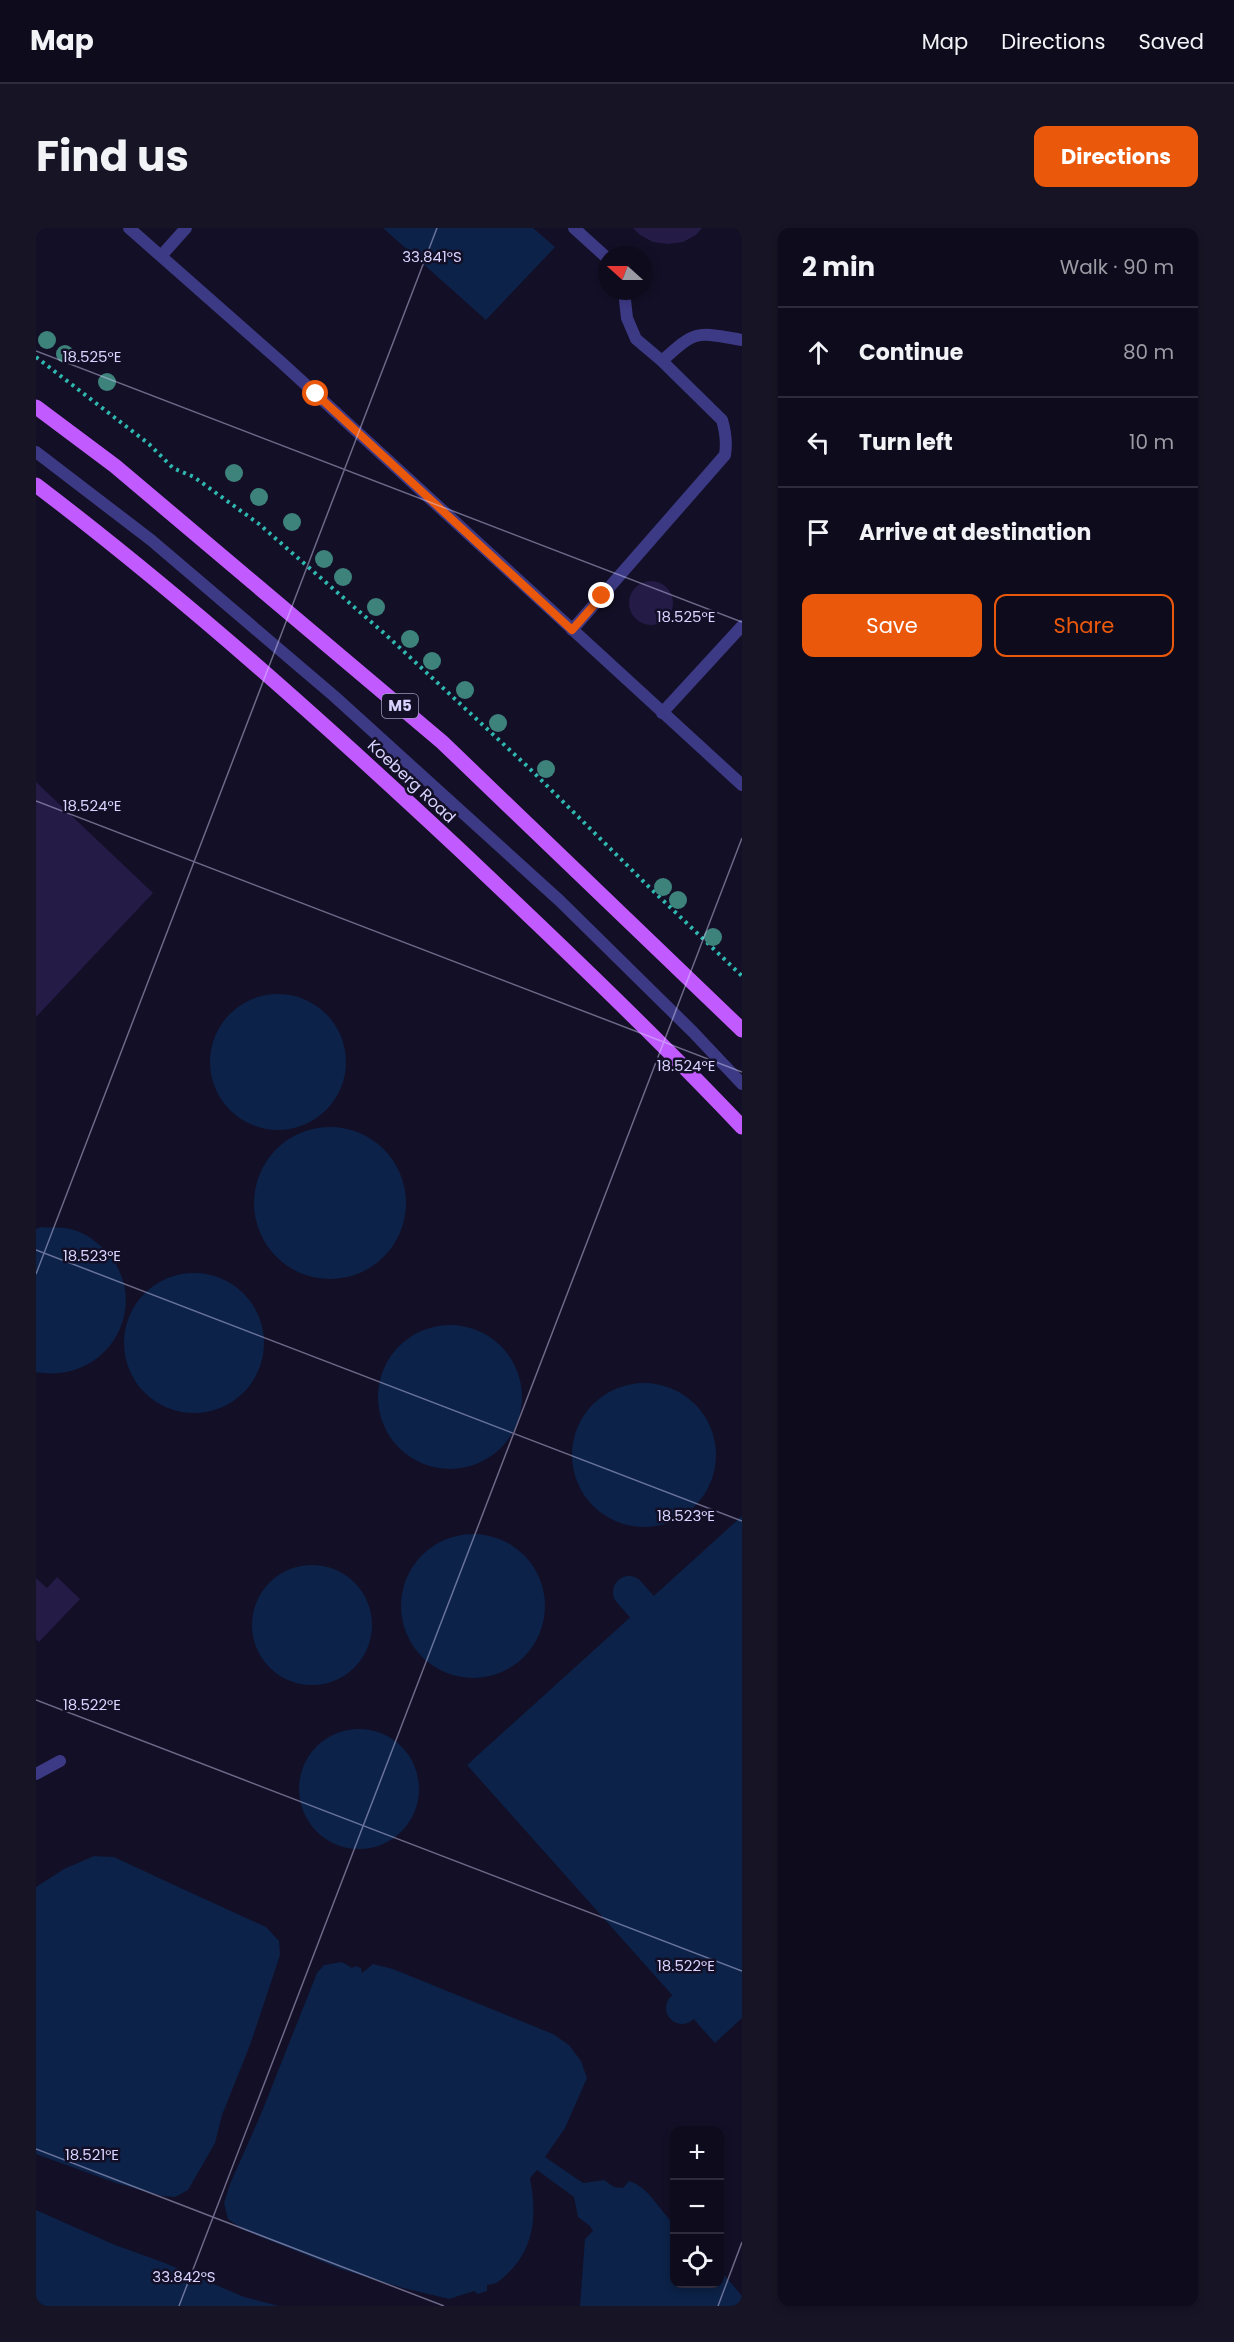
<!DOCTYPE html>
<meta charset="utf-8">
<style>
body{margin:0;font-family:Poppins,sans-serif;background:#171425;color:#f1f3f6}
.controls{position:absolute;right:18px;bottom:18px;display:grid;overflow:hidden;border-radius:12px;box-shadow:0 3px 9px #0003}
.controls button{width:54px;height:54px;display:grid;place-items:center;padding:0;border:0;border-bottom:2px solid #2e2b3b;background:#0e0b1c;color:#f1f3f6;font:30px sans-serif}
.compass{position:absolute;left:562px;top:18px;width:54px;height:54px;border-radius:50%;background:#0e0b1c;box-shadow:0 3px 9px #0003;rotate:291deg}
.stop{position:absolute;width:18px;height:18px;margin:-14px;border:4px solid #ea580c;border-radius:50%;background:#fff}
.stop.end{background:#ea580c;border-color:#fff;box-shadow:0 2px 6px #0008}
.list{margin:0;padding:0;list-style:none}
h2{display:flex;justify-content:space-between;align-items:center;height:78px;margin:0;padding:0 24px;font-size:26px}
h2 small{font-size:20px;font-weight:400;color:#9b9ba3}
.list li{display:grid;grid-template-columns:39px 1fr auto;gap:18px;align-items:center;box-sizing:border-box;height:90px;padding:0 24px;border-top:2px solid #2e2b3b}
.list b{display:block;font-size:22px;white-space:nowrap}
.list em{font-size:20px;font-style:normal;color:#9b9ba3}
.actions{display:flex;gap:12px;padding:18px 24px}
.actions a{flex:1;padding:14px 0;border:2px solid #ea580c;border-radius:12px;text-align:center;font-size:21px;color:#ea580c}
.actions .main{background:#ea580c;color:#fff}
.icon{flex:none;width:33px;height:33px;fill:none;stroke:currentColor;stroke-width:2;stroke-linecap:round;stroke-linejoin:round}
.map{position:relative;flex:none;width:706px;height:2078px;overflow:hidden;border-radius:12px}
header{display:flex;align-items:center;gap:36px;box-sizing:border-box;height:84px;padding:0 30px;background:#0e0b1c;border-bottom:2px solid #2e2b3b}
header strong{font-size:28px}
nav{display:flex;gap:33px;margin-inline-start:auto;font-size:21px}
.intro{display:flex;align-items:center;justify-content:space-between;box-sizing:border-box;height:144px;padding:0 36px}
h1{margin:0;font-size:42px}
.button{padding:15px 27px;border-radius:12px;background:#ea580c;color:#fff;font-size:21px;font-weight:700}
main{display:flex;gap:36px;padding:0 36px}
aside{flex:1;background:#0e0b1c;border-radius:12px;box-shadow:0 3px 9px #0003}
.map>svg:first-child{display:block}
</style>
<header>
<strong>Map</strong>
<nav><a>Map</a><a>Directions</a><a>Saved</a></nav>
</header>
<div class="intro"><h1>Find us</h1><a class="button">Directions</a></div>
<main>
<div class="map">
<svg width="706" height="2078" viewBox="0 0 706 2078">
<rect width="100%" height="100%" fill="#130f26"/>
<path fill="#0c2248" d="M347 0H497L519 19 450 92Z
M174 834a68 68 0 1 1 136 0a68 68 0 1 1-136 0Z
M218 975a76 76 0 1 1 152 0a76 76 0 1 1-152 0Z
M5 999C12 1000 21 999 28 1000 40 1001 52 1007 61 1015 123 1065 77 1158 0 1144V1001Z
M88 1115a70 70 0 1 1 140 0a70 70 0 1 1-140 0Z
M342 1169a72 72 0 1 1 144 0a72 72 0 1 1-144 0Z
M536 1227a72 72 0 1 1 144 0a72 72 0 1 1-144 0Z
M706 1288V1790L679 1815 431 1537Z
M365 1378a72 72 0 1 1 144 0a72 72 0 1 1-144 0Z
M216 1397a60 60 0 1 1 120 0a60 60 0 1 1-120 0Z
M263 1561a60 60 0 1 1 120 0a60 60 0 1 1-120 0Z
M58 1628 78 1629 138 1657 230 1699 243 1713 244 1727 214 1817 186 1887 179 1915 152 1962 139 1969 126 1968 80 1955 0 1926V1659L28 1641Z
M306 1734 316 1740 320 1738 325 1740 326 1745 337 1736 357 1741 517 1806 533 1817 545 1833 551 1850 529 1900 509 1929 547 1955 568 1952 578 1959 587 1960 593 1953C613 1959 623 1982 638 1996V2056H684V2042L706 2068V2078H544L549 2011 557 2003 554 1998 542 1989 538 1969 501 1942 494 1950C501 1986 499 2020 471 2046 464 2053 461 2056 451 2057V2063L442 2066 438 2063 413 2071 367 2060 305 2041 208 2002 192 1991 188 1975 194 1956 225 1886 281 1745 288 1737Z
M0 1982 79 2017 129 2035 208 2069 243 2078H0Z"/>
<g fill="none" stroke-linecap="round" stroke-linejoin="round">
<path stroke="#0c2248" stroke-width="32" d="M593 1364 634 1411
M646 1780 706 1725"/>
</g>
<path fill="#241b47" d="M597 0H666L660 7 647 14 632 16 617 14 604 7Z
M593 375a22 22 0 1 1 44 0a22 22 0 1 1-44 0Z
M0 554 117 665 0 789Z
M21 1349 44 1371 3 1414 0 1411V1350L11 1360Z"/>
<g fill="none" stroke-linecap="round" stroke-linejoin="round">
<path stroke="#2fb8b0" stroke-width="4" stroke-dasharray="3 4.5" stroke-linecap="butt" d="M0 129 113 216 137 240 158 249 223 296 349 406 491 538 613 659 706 748"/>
<path stroke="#3d3a85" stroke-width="12" d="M93 0 245 134 706 557
M538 0 571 30
M125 28 150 0
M626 133C661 101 660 104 706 112
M0 224 115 312 298 468 524 673 657 804 706 856
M536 402 689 227C691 214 690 205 686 192L626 133 600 111 591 90 588 63
M626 485 706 398
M0 1546 24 1533"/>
<path stroke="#c25bff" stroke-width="15" d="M0 179 79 238 406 514 706 802
M0 257C150 371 288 495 425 623 520 713 616 804 706 899"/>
</g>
<g fill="#3d827b">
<circle cx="11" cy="112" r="9"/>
<circle cx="29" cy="126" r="9"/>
<circle cx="71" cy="154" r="9"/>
<circle cx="198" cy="245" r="9"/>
<circle cx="223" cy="269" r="9"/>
<circle cx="256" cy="294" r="9"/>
<circle cx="288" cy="331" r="9"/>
<circle cx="307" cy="349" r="9"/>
<circle cx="340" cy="379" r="9"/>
<circle cx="374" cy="411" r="9"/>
<circle cx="396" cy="433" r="9"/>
<circle cx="429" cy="462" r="9"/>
<circle cx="462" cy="495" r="9"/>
<circle cx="510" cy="541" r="9"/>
<circle cx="627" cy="659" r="9"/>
<circle cx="642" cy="672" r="9"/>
<circle cx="677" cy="709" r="9"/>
</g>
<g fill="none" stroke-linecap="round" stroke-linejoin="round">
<path stroke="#ea580c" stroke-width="8" d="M280 166 536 402 566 368"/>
</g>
<path fill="none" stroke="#d9d4ff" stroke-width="1.5" stroke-opacity="0.45" d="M0 123 706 394M0 573 706 844M0 1022 706 1293M0 1046 401 0M0 1472 706 1743M0 1921 408 2078M143 2078 706 610M682 2078 706 2014"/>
<g text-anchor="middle" stroke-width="5" stroke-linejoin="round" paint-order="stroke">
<rect fill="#130f26" stroke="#9e99be" stroke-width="1.5" x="346" y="466" width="36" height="24" rx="4.5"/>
<g font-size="15" font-weight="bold" fill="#d9d4ff">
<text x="364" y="483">M5</text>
</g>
<g font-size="16" fill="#d9d4ff" stroke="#130f26">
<text transform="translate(376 553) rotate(43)" y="6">Koeberg Road</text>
</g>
</g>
<g font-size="15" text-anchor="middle" fill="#d9d4ff" stroke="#130f26" stroke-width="5" stroke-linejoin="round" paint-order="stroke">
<text x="396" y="34">33.841°S</text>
<text x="56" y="134">18.525°E</text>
<text x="650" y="394">18.525°E</text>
<text x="56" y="583">18.524°E</text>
<text x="650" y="843">18.524°E</text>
<text x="56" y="1033">18.523°E</text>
<text x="650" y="1293">18.523°E</text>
<text x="56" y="1482">18.522°E</text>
<text x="650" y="1743">18.522°E</text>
<text x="56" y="1932">18.521°E</text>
<text x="148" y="2054">33.842°S</text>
</g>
</svg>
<div class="controls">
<button>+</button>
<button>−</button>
<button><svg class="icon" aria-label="locate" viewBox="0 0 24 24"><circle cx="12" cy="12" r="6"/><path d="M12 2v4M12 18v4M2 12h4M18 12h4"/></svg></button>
</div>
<svg class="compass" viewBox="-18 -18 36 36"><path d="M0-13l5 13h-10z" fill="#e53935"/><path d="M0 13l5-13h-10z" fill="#9b9ba3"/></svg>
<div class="stop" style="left:280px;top:166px"></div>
<div class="stop end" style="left:566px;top:368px"></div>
</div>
<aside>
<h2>2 min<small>Walk · 90 m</small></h2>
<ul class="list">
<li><svg class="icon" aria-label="ahead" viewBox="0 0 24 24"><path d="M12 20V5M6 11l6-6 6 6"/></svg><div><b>Continue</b></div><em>80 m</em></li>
<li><svg class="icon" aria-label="left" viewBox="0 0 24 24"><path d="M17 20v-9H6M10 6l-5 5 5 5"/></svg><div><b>Turn left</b></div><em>10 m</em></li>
<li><svg class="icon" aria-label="arrive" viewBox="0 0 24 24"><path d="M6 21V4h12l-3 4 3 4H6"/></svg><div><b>Arrive at destination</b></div></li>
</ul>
<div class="actions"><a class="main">Save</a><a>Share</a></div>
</aside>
</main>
